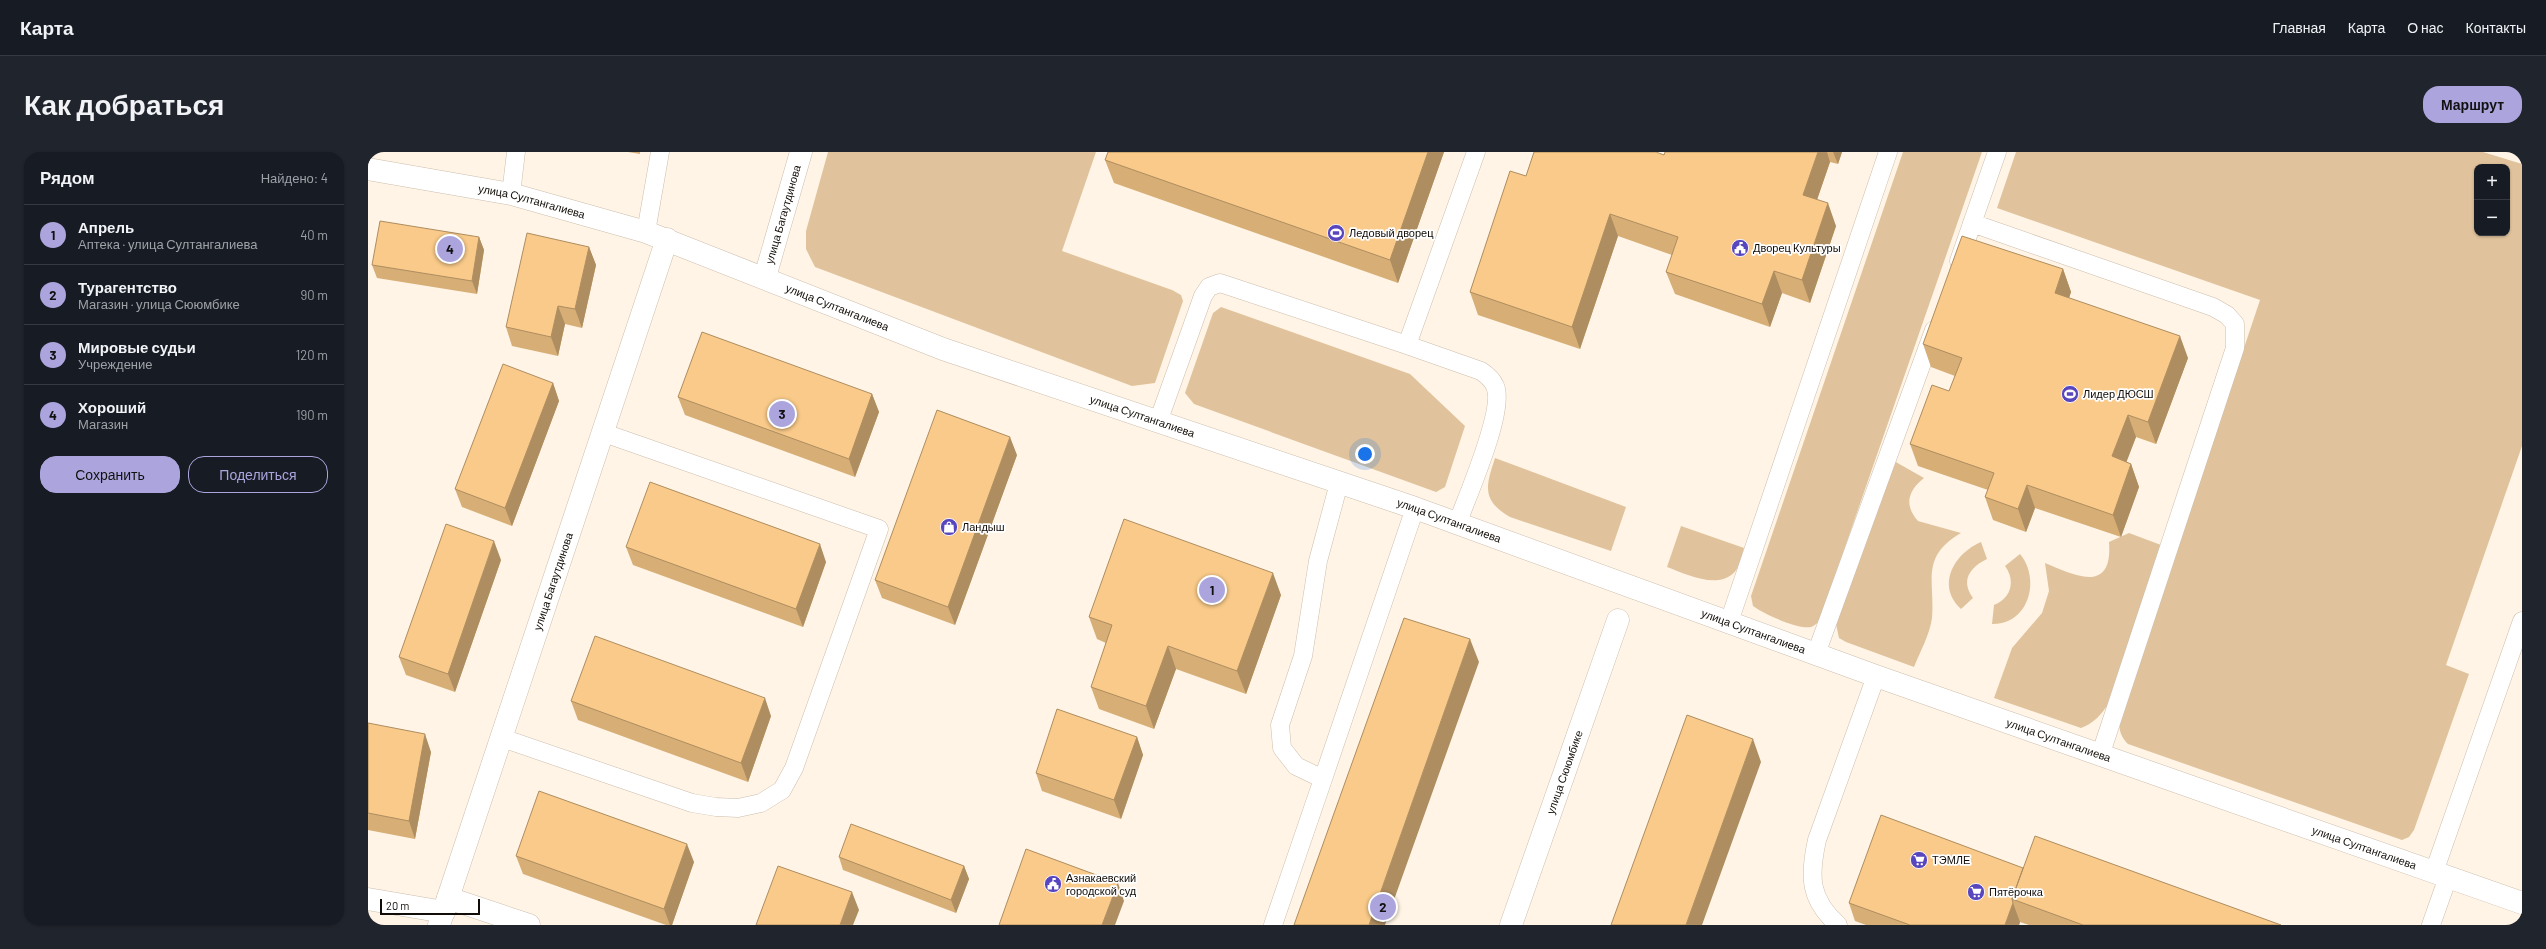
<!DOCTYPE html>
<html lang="ru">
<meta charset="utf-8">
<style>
body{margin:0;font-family:Barlow,sans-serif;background:#20242c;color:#f1f3f6}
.controls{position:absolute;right:12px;top:12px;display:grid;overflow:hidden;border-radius:8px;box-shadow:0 1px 3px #0004}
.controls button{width:36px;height:36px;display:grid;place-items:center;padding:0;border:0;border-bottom:1px solid #363941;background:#171b24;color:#f1f3f6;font:20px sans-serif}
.scale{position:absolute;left:12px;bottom:10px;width:100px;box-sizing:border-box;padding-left:4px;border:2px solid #110c07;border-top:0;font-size:11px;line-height:14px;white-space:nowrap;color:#110c07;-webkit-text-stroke:3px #fff;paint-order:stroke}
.you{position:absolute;left:997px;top:302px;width:14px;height:14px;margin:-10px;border:3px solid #fff;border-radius:50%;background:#1a73e8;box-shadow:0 0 0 6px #1a73e833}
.badge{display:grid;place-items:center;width:26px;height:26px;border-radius:50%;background:#aca5dd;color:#111;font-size:13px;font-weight:700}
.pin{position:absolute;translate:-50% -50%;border:2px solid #fff;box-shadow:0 1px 4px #0006}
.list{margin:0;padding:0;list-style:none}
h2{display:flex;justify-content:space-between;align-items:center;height:52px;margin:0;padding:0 16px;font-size:17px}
h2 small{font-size:13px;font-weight:400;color:#9ea1a6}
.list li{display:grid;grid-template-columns:26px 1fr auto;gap:12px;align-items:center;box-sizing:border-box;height:60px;padding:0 16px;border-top:1px solid #363941}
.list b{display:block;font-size:15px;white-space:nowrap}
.list p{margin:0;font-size:13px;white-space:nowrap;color:#9ea1a6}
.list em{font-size:13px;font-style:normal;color:#9ea1a6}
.actions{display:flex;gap:8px;padding:12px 16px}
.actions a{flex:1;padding:9px 0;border:1px solid #aca5dd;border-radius:16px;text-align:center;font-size:14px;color:#aca5dd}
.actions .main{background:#aca5dd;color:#111}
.map{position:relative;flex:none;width:2154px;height:773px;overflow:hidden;border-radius:16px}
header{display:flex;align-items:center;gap:24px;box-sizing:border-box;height:56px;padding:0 20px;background:#171b24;border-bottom:1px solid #363941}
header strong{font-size:19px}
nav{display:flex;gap:22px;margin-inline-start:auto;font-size:14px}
.intro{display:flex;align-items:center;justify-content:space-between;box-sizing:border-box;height:96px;padding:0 24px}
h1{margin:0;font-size:28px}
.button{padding:10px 18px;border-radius:16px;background:#aca5dd;color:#111;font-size:14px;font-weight:700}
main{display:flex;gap:24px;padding:0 24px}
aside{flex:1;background:#171b24;border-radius:16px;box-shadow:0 1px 3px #0004}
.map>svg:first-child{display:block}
</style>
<header>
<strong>Карта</strong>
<nav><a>Главная</a><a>Карта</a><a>О нас</a><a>Контакты</a></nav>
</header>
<div class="intro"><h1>Как добраться</h1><a class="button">Маршрут</a></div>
<main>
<aside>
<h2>Рядом<small>Найдено: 4</small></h2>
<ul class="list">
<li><span class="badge">1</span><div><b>Апрель</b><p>Аптека · улица Султангалиева</p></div><em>40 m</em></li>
<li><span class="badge">2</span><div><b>Турагентство</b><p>Магазин · улица Сююмбике</p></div><em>90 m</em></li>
<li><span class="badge">3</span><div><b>Мировые судьи</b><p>Учреждение</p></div><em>120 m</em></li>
<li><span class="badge">4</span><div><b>Хороший</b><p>Магазин</p></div><em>190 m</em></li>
</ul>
<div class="actions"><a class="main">Сохранить</a><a>Поделиться</a></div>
</aside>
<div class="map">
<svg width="2154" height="773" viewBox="0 0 2154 773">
<rect width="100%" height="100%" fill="#fff4e5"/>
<path fill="#e0c39c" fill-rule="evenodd" d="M460 0H728L694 99 804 138 813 143 815 149 787 231 764 234 447 115 438 97V79Z
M1535 0H1614L1451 470C1449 471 1446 474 1443 475 1430 478 1396 462 1385 454L1383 444Z
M1648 0H2115L2154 12V294L2078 513 2101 522 2046 678 2041 685 2034 688 1760 592C1753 585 1750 577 1752 567L1892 148 1629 56ZM2109 15H2139V81H2109Z
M853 155 1042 222 1097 274 1077 335 1068 340 826 252 817 241 845 161Z
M1127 306 1258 355 1243 399 1142 365C1113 348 1118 334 1127 306Z
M1526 309 1556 326C1541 338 1535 352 1550 369L1593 381C1552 405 1567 428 1564 466 1562 482 1552 500 1546 515L1478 490 1471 486 1468 472Z
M1313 374 1376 396C1374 402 1373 411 1369 417 1353 440 1318 422 1299 415Z
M1761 381 1793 393 1741 551C1733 563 1726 571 1713 576L1626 546 1644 496 1674 461 1681 439 1677 411C1706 423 1745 443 1741 390Z
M1613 390 1619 407C1602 415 1592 429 1605 446L1593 457C1567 433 1587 401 1613 390Z
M1652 402C1673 427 1661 473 1624 472L1626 453C1643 446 1648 429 1637 414Z"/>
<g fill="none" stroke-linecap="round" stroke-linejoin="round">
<defs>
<path id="lane" d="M143 42 148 0
M1604 71 1845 155 1859 163 1867 172V196L1733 601
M278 80 292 0
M1591 109 1629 0
M1039 193 1113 219C1119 223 1124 227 1127 234 1138 257 1099 345 1089 372
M790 270 835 144 841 135 852 131 1039 193 1108 0
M1361 470 1520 0
M1448 502 1566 178
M134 586 324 651 348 655 370 656 393 651 414 638 426 616 511 377 236 281
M955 627 1047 356
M2066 720 2154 469
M905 773 955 627 928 614 914 596 912 573 935 504 950 409 971 331
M1470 773C1441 747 1441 724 1449 688L1508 524
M2063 773 2080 725"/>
<g id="street">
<path id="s1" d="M397 125 433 0"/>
<path d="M80 746 161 773"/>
<path d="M0 747 76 760"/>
<path id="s2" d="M71 773 299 87"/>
<path id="s3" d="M1143 773 1250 468"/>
</g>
<g id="secondary">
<path id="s4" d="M0 17 143 42 278 80 575 197 1047 356 1508 524 2154 751"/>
</g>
</defs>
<use href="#lane" stroke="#ccbead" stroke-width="19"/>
<use href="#street" stroke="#ccbead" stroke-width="23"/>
<use href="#secondary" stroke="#ccbead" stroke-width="23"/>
<use href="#lane" stroke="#fff" stroke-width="18"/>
<use href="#street" stroke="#fff" stroke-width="22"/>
<use href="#secondary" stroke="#fff" stroke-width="22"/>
</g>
<path fill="#d6ae76" d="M260 0H272V2Z
M740 0H1076L1030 131 746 31 737 8Z
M1297 0H1474L1470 12 1462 10 1449 48 1468 74 1442 151 1414 141 1402 175 1307 142 1298 120 1304 103 1250 84 1212 197 1110 163 1102 140 1158 24 1296 3Z
M111 85 116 98 109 142 9 126 4 113Z
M221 95 228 113 214 176 197 172 190 204 144 194 138 175Z
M1695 117 1703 140 1701 146 1820 206 1788 292 1768 285 1758 310 1763 312 1771 335 1753 385 1667 356 1658 380 1625 368 1617 345 1620 338 1550 314 1542 292 1581 239 1587 224 1563 215 1555 192Z
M185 231 191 249 144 374 94 355 87 337Z
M504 242 511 260 487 325 317 263 310 245Z
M649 303 587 473 514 446 507 428Z
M258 395 458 410 435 475 265 413Z
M133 408 87 540 38 523 31 505Z
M913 443 878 542 808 517 786 577 731 557 723 535 738 491 729 487 721 465Z
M203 549 403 564 380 630 210 568Z
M0 571 63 600 47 687 0 678Z
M769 585 775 603 753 667 674 639 668 621Z
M148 704 326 710 304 773H298L155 722Z
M471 705 596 714 601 727 588 761 475 718Z
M1655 716 1913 773H1661L1652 770 1651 773H1498L1487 769 1481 751Z"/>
<path fill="#ae8d60" d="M1060 0H1076L1030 131 1022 108Z
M1450 0H1459L1462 10 1443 65 1435 43Z
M1465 0H1474L1470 12Z
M1460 51 1468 74 1442 151 1434 128Z
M1242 62 1250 84 1212 197 1204 175Z
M111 85 116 98 109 142 104 129Z
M221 95 228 113 214 176 207 157Z
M1695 117 1703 140 1695 164 1687 141Z
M1406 119 1414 141 1402 175 1394 152Z
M190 154 197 172 190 204 183 185Z
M1812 184 1820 206 1788 292 1780 270Z
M185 231 191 249 144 374 137 356Z
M504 242 511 260 487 325 481 307Z
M1760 263 1768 285 1752 327 1744 304Z
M642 285 649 303 587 473 580 455Z
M1763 312 1771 335 1753 385 1745 363Z
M1659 333 1667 356 1658 380 1650 357Z
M126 389 133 408 87 540 80 522Z
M452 392 458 410 435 475 428 457Z
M905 421 913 443 878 542 869 519Z
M1102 487 1111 510 1017 773H1001Z
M800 494 808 517 786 577 778 554Z
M397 546 403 564 380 630 373 611Z
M57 582 63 600 47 687 41 669Z
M769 585 775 603 753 667 746 648Z
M1385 587 1393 610 1334 773H1318Z
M319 692 326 710 304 773H302L296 757Z
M596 714 601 727 588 761 583 748Z
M750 731 756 749 747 773H734Z
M484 740 491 758 485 773H472Z
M1645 751 1652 770 1651 773H1637Z"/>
<path fill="#f9ca89" stroke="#ae8d60" d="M740 0H1060L1022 108 737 8Z
M1166 0H1288L1296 3 1297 0H1450L1435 43 1460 51 1434 128 1406 119 1394 152 1298 120 1310 85 1242 62 1204 175 1102 140 1142 19 1158 24Z
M12 69 111 85 104 129 4 113Z
M159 81 221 95 207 157 190 154 183 185 138 175Z
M1594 84 1695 117 1687 141 1812 184 1780 270 1760 263 1744 304 1763 312 1745 363 1659 333 1650 357 1617 345 1626 321 1542 292 1564 233 1581 239 1594 206 1555 192Z
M334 180 504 242 481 307 310 245Z
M135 212 185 231 137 356 87 337Z
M569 258 642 285 580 455 507 428Z
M282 330 452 392 428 457 258 395Z
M756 367 905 421 869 519 800 494 778 554 723 535 744 473 721 465Z
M78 372 126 389 80 522 31 505Z
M1036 466 1102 487 1001 773H926Z
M227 484 397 546 373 611 203 549Z
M689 557 769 585 746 648 668 621Z
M1319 563 1385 587 1318 773H1243Z
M0 571 57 582 41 669 0 661Z
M171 639 319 692 296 757 148 704Z
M1513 663 1655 716 1644 747 1645 751 1637 773H1542L1481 751Z
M483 672 596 714 583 748 471 705Z
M1667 684 1913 773H1715L1644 747Z
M658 697 750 731 734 773H631Z
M410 714 484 740 472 773H388Z"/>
<defs>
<symbol id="stadium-disc" viewBox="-11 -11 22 22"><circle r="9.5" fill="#5846be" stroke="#fff"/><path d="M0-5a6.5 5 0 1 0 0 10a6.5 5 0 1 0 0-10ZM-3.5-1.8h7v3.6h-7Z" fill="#fff"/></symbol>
<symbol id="civic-disc" viewBox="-11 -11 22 22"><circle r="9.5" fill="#5846be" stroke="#fff"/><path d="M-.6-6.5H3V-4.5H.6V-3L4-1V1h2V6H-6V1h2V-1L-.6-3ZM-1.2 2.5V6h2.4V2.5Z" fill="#fff"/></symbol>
<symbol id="shop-disc" viewBox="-11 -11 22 22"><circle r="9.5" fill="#5846be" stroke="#fff"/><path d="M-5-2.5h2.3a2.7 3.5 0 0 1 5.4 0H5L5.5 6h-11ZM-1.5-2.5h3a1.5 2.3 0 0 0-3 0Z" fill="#fff"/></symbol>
<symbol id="supermarket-disc" viewBox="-11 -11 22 22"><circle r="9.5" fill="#5846be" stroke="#fff"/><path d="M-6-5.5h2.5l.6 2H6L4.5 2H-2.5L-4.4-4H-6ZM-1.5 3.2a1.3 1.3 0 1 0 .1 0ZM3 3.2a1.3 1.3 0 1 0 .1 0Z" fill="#fff"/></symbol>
</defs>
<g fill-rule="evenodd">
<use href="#stadium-disc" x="958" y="71" width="20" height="20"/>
<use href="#civic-disc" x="1362" y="86" width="20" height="20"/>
<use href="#stadium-disc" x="1692" y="232" width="20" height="20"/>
<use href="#shop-disc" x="571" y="365" width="20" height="20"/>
<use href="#supermarket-disc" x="1541" y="698" width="20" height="20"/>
<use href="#civic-disc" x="675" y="722" width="20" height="20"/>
<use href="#supermarket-disc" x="1598" y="730" width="20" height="20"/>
</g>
<g text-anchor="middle" stroke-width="3.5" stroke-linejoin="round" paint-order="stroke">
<g font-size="11" fill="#110c07" stroke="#fff">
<text dy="4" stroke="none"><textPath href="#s4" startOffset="167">улица Султангалиева</textPath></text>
<text dy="4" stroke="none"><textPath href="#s1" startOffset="65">улица Багаутдинова</textPath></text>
<text dy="4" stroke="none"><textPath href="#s4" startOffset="491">улица Султангалиева</textPath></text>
<text dy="4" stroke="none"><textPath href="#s4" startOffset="815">улица Султангалиева</textPath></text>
<text dy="4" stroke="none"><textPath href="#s4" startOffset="1139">улица Султангалиева</textPath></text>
<text dy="4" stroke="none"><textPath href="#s2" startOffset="362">улица Багаутдинова</textPath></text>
<text dy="4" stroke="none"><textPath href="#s4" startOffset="1463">улица Султангалиева</textPath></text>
<text dy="4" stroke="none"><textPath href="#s4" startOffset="1787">улица Султангалиева</textPath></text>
<text dy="4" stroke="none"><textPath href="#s3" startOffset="162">улица Сююмбике</textPath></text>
<text dy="4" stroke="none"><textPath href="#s4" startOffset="2111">улица Султангалиева</textPath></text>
</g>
<g font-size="11" fill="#110c07" stroke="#fff" text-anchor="start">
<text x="981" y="85">Ледовый дворец</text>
<text x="1385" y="100">Дворец Культуры</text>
<text x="1715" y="246">Лидер ДЮСШ</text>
<text x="594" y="379">Ландыш</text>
<text x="1564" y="712">ТЭМЛЕ</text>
<text x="698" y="730">Азнакаевский<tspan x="698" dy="13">городской суд</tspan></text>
<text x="1621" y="744">Пятёрочка</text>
</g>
</g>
</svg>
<div class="controls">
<button>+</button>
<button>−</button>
</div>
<div class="scale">20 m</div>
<div class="you"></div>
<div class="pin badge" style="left:844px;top:438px">1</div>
<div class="pin badge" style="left:1015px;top:755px">2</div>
<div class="pin badge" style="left:414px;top:262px">3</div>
<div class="pin badge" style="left:82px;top:97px">4</div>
</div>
</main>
